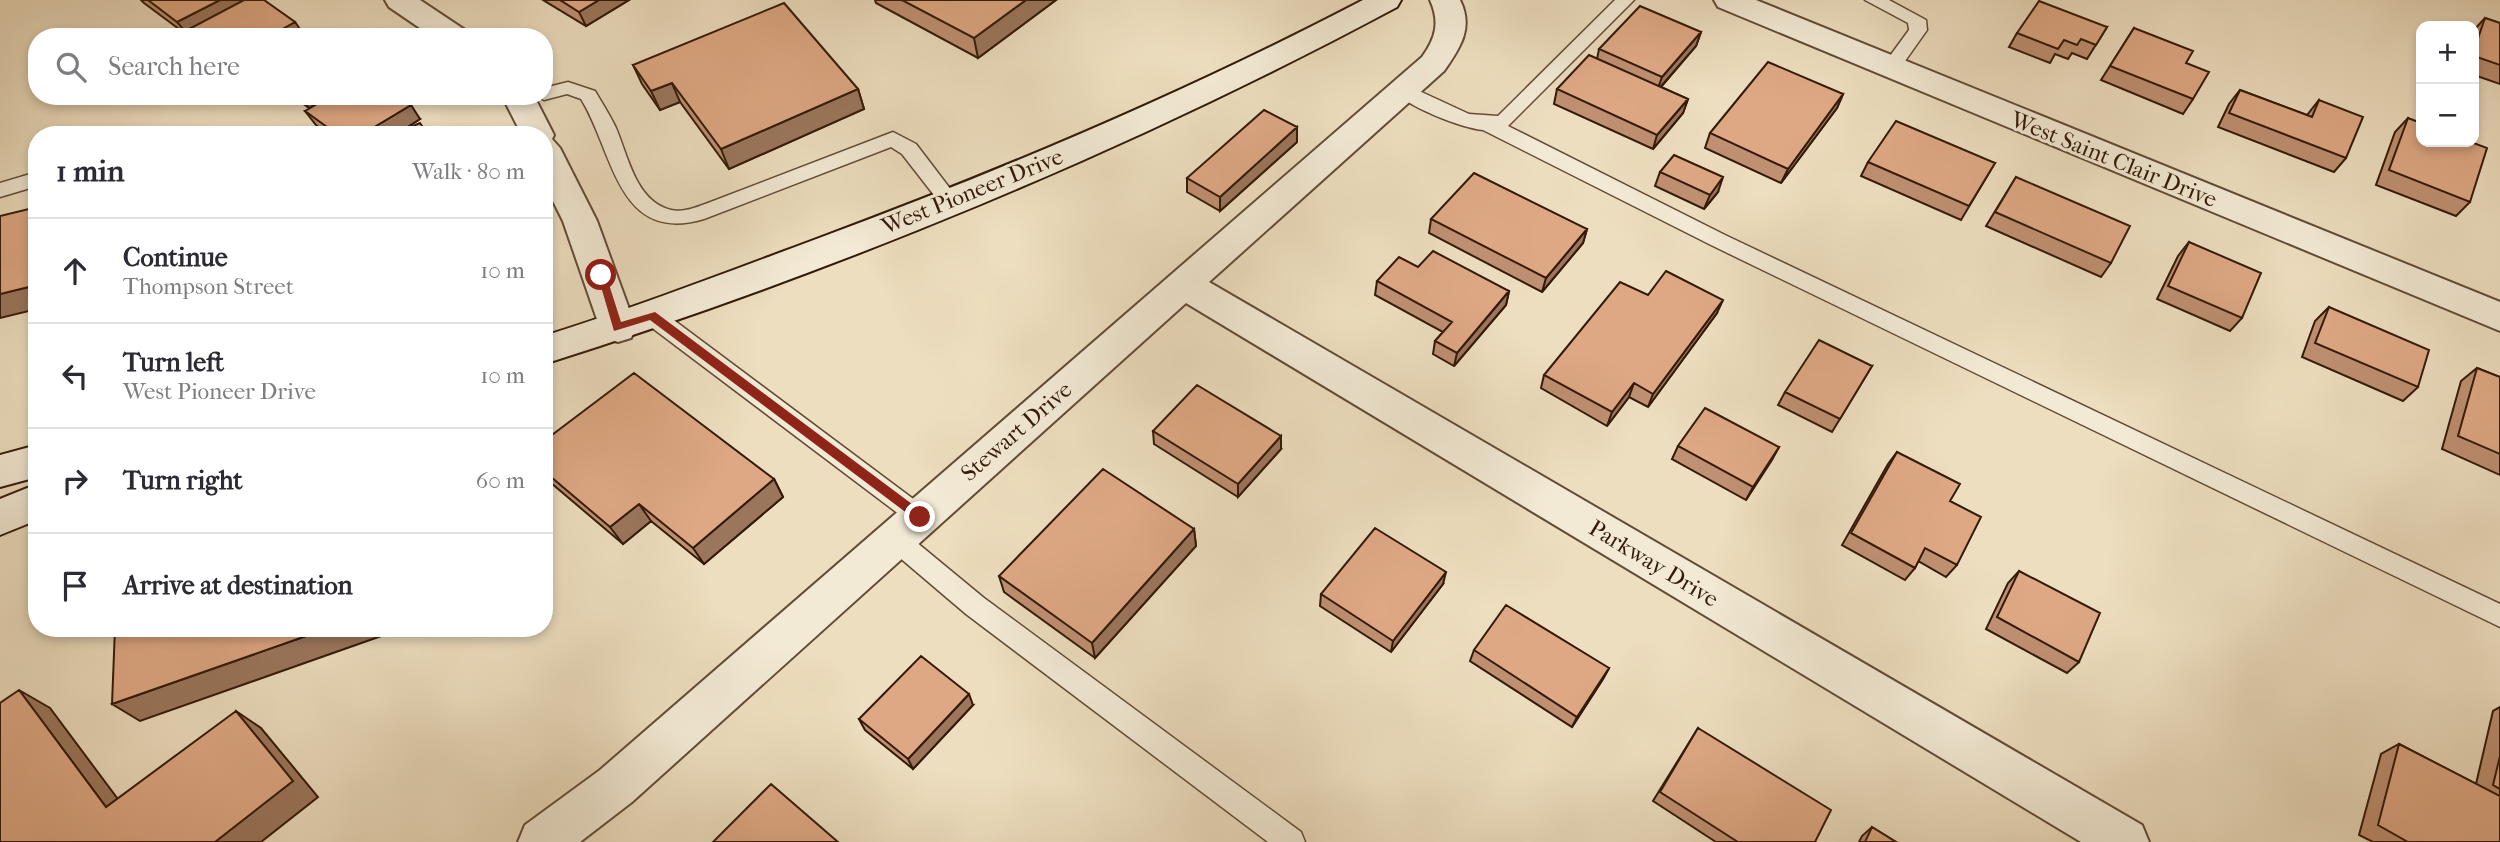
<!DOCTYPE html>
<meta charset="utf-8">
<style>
body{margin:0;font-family:"IM FELL French Canon",serif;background:#f7f7f7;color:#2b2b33}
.controls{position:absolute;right:21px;top:21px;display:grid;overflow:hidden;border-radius:14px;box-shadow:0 4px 10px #0003}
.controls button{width:63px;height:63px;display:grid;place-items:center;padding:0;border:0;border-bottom:2px solid #e1e1e2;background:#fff;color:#2b2b33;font:35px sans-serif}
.stop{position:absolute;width:21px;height:21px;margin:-16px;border:5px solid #8f2418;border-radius:50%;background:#fff}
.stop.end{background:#8f2418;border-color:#fff;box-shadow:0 2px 7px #0008}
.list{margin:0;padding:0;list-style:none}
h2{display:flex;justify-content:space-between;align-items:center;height:91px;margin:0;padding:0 28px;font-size:30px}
h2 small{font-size:23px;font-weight:400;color:#7c7c81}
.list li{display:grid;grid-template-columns:46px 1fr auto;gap:21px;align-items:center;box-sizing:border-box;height:105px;padding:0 28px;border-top:2px solid #e1e1e2}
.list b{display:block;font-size:26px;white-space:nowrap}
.list p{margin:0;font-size:23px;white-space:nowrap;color:#7c7c81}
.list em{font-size:23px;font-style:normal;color:#7c7c81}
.icon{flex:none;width:38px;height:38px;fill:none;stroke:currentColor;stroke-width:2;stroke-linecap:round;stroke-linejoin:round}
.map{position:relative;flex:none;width:2500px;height:842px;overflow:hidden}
.search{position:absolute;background:#fff;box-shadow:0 4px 10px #0003;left:28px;top:28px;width:525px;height:77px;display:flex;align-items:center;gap:18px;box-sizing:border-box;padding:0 24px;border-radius:28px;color:#7c7c81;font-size:26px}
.panel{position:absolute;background:#fff;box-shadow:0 4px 10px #0003;left:28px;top:126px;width:525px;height:511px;border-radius:28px}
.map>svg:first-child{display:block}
</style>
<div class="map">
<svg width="2500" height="842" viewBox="0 0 2500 842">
<rect width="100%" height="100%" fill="#eddebf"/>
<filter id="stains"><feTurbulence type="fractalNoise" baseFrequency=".00286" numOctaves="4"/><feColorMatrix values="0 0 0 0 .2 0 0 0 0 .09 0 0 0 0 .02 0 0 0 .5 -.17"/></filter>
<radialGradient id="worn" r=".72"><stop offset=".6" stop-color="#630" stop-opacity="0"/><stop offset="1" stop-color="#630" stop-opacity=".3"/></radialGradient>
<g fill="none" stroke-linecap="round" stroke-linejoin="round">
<defs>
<path id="service" d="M1615 0H1634L1508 126 1725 235 2500 604V627L1711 245 1483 130C1462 128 1404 106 1393 89L1402 83 1469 114 1498 116Z
M1865 0H1889L1926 20 1927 30 1898 71H1884L1882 67 1909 30 1908 23Z
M568 82 595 91C602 103 610 115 616 128 628 156 636 202 671 210 683 213 697 207 708 203L893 132 916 144 961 203 958 208H944L902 154 891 147 704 219C617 245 614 152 581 99L567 94 544 100 536 96H544V88Z
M37 172V186L0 197V183Z
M651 307 659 309 928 510 932 517 928 524 920 527 912 524 643 321 640 315 643 309Z
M895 529 904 532 984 598 1301 832 1305 842H1268L966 614 886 546 883 539 886 532Z"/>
<path id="minor" d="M385 0H420L465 30 469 37H433L389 7Z
M1430 0H1460C1474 28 1460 48 1444 71L1209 282 2142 825 2149 842H2081L1186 303 632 802 580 842H518L525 825 600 770 1422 57C1436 38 1440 22 1430 0Z
M1714 0H1756L2500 302V331L1718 7Z
M502 96H534L554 135 552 139 560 148 597 221 636 328 631 338 618 342 605 338 600 328 563 221 544 183V135H522Z"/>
<path id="secondary" d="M1363 0H1401L1397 7C1128 151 835 272 544 364V336C637 307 728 272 819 238 1005 169 1187 92 1363 0Z
M37 445V477L0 487V455Z
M37 484V520L0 535V499Z"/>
</defs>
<use href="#service" stroke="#624b36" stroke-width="3"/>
<use href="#minor" stroke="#624b36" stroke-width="4"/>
<use href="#secondary" stroke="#331a08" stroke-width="4"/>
<use href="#service" fill="#f3ead5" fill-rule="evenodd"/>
<use href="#minor" fill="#f3ead5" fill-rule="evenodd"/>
<use href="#secondary" fill="#f3ead5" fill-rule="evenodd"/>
</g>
<path fill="#bf9072" stroke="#331a08" stroke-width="2" d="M141 0H264L304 35 314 37 183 32 144 3Z
M543 0H629L586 26Z
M875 0H1056L978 58 876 3Z
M2485 18 2500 23V84L2474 75V30Z
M2107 27 2087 59 2072 53 2068 59 2055 54 2050 63 2009 47 2017 33Z
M2134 28 2193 99 2183 114 2101 80Z
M1701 32 1696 46 1661 87 1688 99 1683 113 1653 149 1554 104 1557 89 1597 59 1599 49Z
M633 65 858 89 864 109 729 169 680 102 660 110 642 84Z
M2240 90 2307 115 2319 100 2346 158 2334 172 2218 127 2229 104Z
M1843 94 1837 108 1781 183 1705 148 1710 133Z
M293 96H328L309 108Z
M377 103 420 119 400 132 428 135H329L316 125 305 111Z
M2408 118 2470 202 2456 216 2376 185 2395 132Z
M1297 142 1220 211 1187 192V178Z
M1868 162 1995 163 1961 220 1861 176Z
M1660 172 1718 192 1704 209 1655 186Z
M2016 177 2111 263 2101 277 1986 226Z
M1431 219 1587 229 1583 243 1542 292 1429 233Z
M2189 242 2242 318 2230 331 2157 299 2178 256Z
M1418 267 1509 291 1506 305 1454 366 1433 354 1435 341 1443 332 1375 295 1377 281Z
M1648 295 1717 313 1648 407 1629 397 1607 426 1541 388 1544 375Z
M2329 307 2418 387 2403 401 2302 357 2315 321Z
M1872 366 1832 432 1778 405 1785 392Z
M2477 368 2500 377V475L2442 449 2461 381Z
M1153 431 1281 449 1238 497 1154 444Z
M544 441 774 479 783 497 704 564 651 521 623 544 544 477Z
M1678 446 1779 447 1746 500 1672 459Z
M1897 452 1950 501 1957 565 1946 577 1918 561 1915 568 1905 580 1842 545 1888 464Z
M1194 529 1196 546 1095 658 1004 592 999 576Z
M2019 571 2079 662 2067 673 1986 629 2008 583Z
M1443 584 1391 652 1320 606 1321 594Z
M1474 650 1609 668 1603 679 1572 727 1470 661Z
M973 705 913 769 865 730 859 719Z
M2500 707V842H2373L2359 835 2381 754 2399 744 2476 784 2493 711Z
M1698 728 1815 842H1716L1653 801Z
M1872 827 1896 842H1859L1862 836Z"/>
<path fill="#9b765c" stroke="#331a08" stroke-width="2" d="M220 0H252L189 36 177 22Z
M599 0H629L586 26 579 12Z
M1026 0H1056L978 58 974 38Z
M295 22 305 36 268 37Z
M1701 32 1696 46 1657 91 1662 77Z
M672 83 680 102 660 110 651 91Z
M858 89 864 109 729 169 721 149Z
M1843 94 1837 108 1781 183 1788 169Z
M300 96H328L309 108Z
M1688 99 1683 113 1653 149 1657 135Z
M411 105 420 119 395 135H361Z
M1297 127V142L1220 211V197Z
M1723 177 1718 192 1704 209 1710 195Z
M1587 229 1583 243 1542 292 1546 278Z
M37 285V309L0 318V294Z
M1509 291 1506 305 1454 366 1457 353Z
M1723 300 1717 313 1648 407 1653 394Z
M1634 383 1629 397 1607 426 1612 412Z
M1281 436V449L1238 497V484Z
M1779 447 1772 460 1746 500 1753 487Z
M774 479 783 497 704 564 693 548Z
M639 504 651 521 623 544 610 527Z
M1194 529 1196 546 1095 658 1092 643Z
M1446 572 1443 584 1391 652 1393 641Z
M329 628H404L140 721 112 704Z
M1609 668 1603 679 1572 727 1577 717Z
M19 690 50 708 135 822 106 807Z
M969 694 973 705 913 769 908 759Z
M236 711 261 728 318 797 261 842H215Z"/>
<path fill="#dea884" stroke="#331a08" stroke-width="2" d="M148 0H220L177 22Z
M244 0H264L295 22 268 37 176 36Z
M560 0H599L579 12Z
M902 0H1026L974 38Z
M2039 1 2107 27 2096 45 2081 39 2077 45 2064 40 2058 49 2017 33Z
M784 3 858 89 721 149 672 83 651 91 633 65Z
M1640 6 1701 32 1662 77 1599 49Z
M2485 18 2500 23V65L2474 56V50Z
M2134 28 2193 51 2186 63 2209 72 2193 99 2110 66Z
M308 33 314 37H301Z
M1589 55 1688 99 1657 135 1557 89Z
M1768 62 1843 94 1788 169 1710 133Z
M2240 90 2312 117 2319 100 2363 117 2346 158 2229 113Z
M331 96H367L377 103 389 96H399L411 105 361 135H338L305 111Z
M1264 110 1297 127 1220 197 1187 178Z
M2408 118 2421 123V142H2471L2487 148 2470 202 2389 170Z
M1896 121 1995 163 1969 206 1868 162Z
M420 123 428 135H392Z
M1674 155 1723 177 1710 195 1660 172Z
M1474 173 1587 229 1546 278 1431 219Z
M2016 177 2130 226 2111 263 1995 212Z
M37 207V285L0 294V216Z
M2189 242 2261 273 2242 318 2168 286Z
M1433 251 1509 291 1457 353 1435 341 1452 322 1377 281 1399 257 1418 267Z
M1666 271 1723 300 1653 394 1634 383 1612 412 1544 375 1620 282 1648 295Z
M2329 307 2429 350 2418 387 2315 343Z
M1819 340 1872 366 1840 419 1785 392Z
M2477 368 2500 377V454L2458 436Z
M634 373 774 479 693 548 639 504 610 527 544 471V441Z
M1197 385 1281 436 1238 484 1153 431Z
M1705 408 1779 447 1753 487 1678 446Z
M1897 452 1960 484 1950 501 1981 517 1957 565 1925 548 1915 568 1851 533Z
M1103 469 1194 529 1092 643 999 576Z
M1375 528 1446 572 1393 641 1321 594Z
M2019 571 2100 613 2079 662 1997 617Z
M1506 605 1609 668 1577 717 1474 650Z
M115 628H329L112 704Z
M921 656 969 694 908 759 859 719Z
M19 690 106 807 236 711 293 781 215 842H0V703Z
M1698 728 1831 810 1815 842H1738L1660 792Z
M2399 744 2500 796V842H2408L2378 825Z
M2500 756V789L2493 785Z
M771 784 838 842H713Z
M1872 827 1896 842H1865Z"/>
<path fill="#8f2418" d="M597 273 606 275 621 322 655 312 924 513V520H916L650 320 614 331Z"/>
<g text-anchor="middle" stroke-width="6" stroke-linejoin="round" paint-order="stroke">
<g font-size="23" fill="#331a08" stroke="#f3ead5">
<text transform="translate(2114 159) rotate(22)" y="8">West Saint Clair Drive</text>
<text transform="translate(972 191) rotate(-22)" y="8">West Pioneer Drive</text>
<text transform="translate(1016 431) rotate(-41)" y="8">Stewart Drive</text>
<text transform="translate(1654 563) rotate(31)" y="8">Parkway Drive</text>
</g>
</g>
<rect width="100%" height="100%" filter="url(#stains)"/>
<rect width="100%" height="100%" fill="url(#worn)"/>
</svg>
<div class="controls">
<button>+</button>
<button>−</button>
</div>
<div class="stop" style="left:601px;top:275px"></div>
<div class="stop end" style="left:920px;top:517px"></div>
<div class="search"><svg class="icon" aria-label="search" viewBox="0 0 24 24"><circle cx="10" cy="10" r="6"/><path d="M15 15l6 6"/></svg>Search here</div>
<section class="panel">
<h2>1 min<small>Walk · 80 m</small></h2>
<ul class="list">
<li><svg class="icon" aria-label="ahead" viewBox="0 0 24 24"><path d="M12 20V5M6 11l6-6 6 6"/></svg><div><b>Continue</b><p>Thompson Street</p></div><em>10 m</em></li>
<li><svg class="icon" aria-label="left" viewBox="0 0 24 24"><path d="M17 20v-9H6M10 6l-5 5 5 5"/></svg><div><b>Turn left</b><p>West Pioneer Drive</p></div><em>10 m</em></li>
<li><svg class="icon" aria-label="right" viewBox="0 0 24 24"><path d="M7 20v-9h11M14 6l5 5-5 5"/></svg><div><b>Turn right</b></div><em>60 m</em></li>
<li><svg class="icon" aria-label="arrive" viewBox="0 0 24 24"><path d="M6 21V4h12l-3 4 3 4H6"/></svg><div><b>Arrive at destination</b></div></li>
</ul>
</section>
</div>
